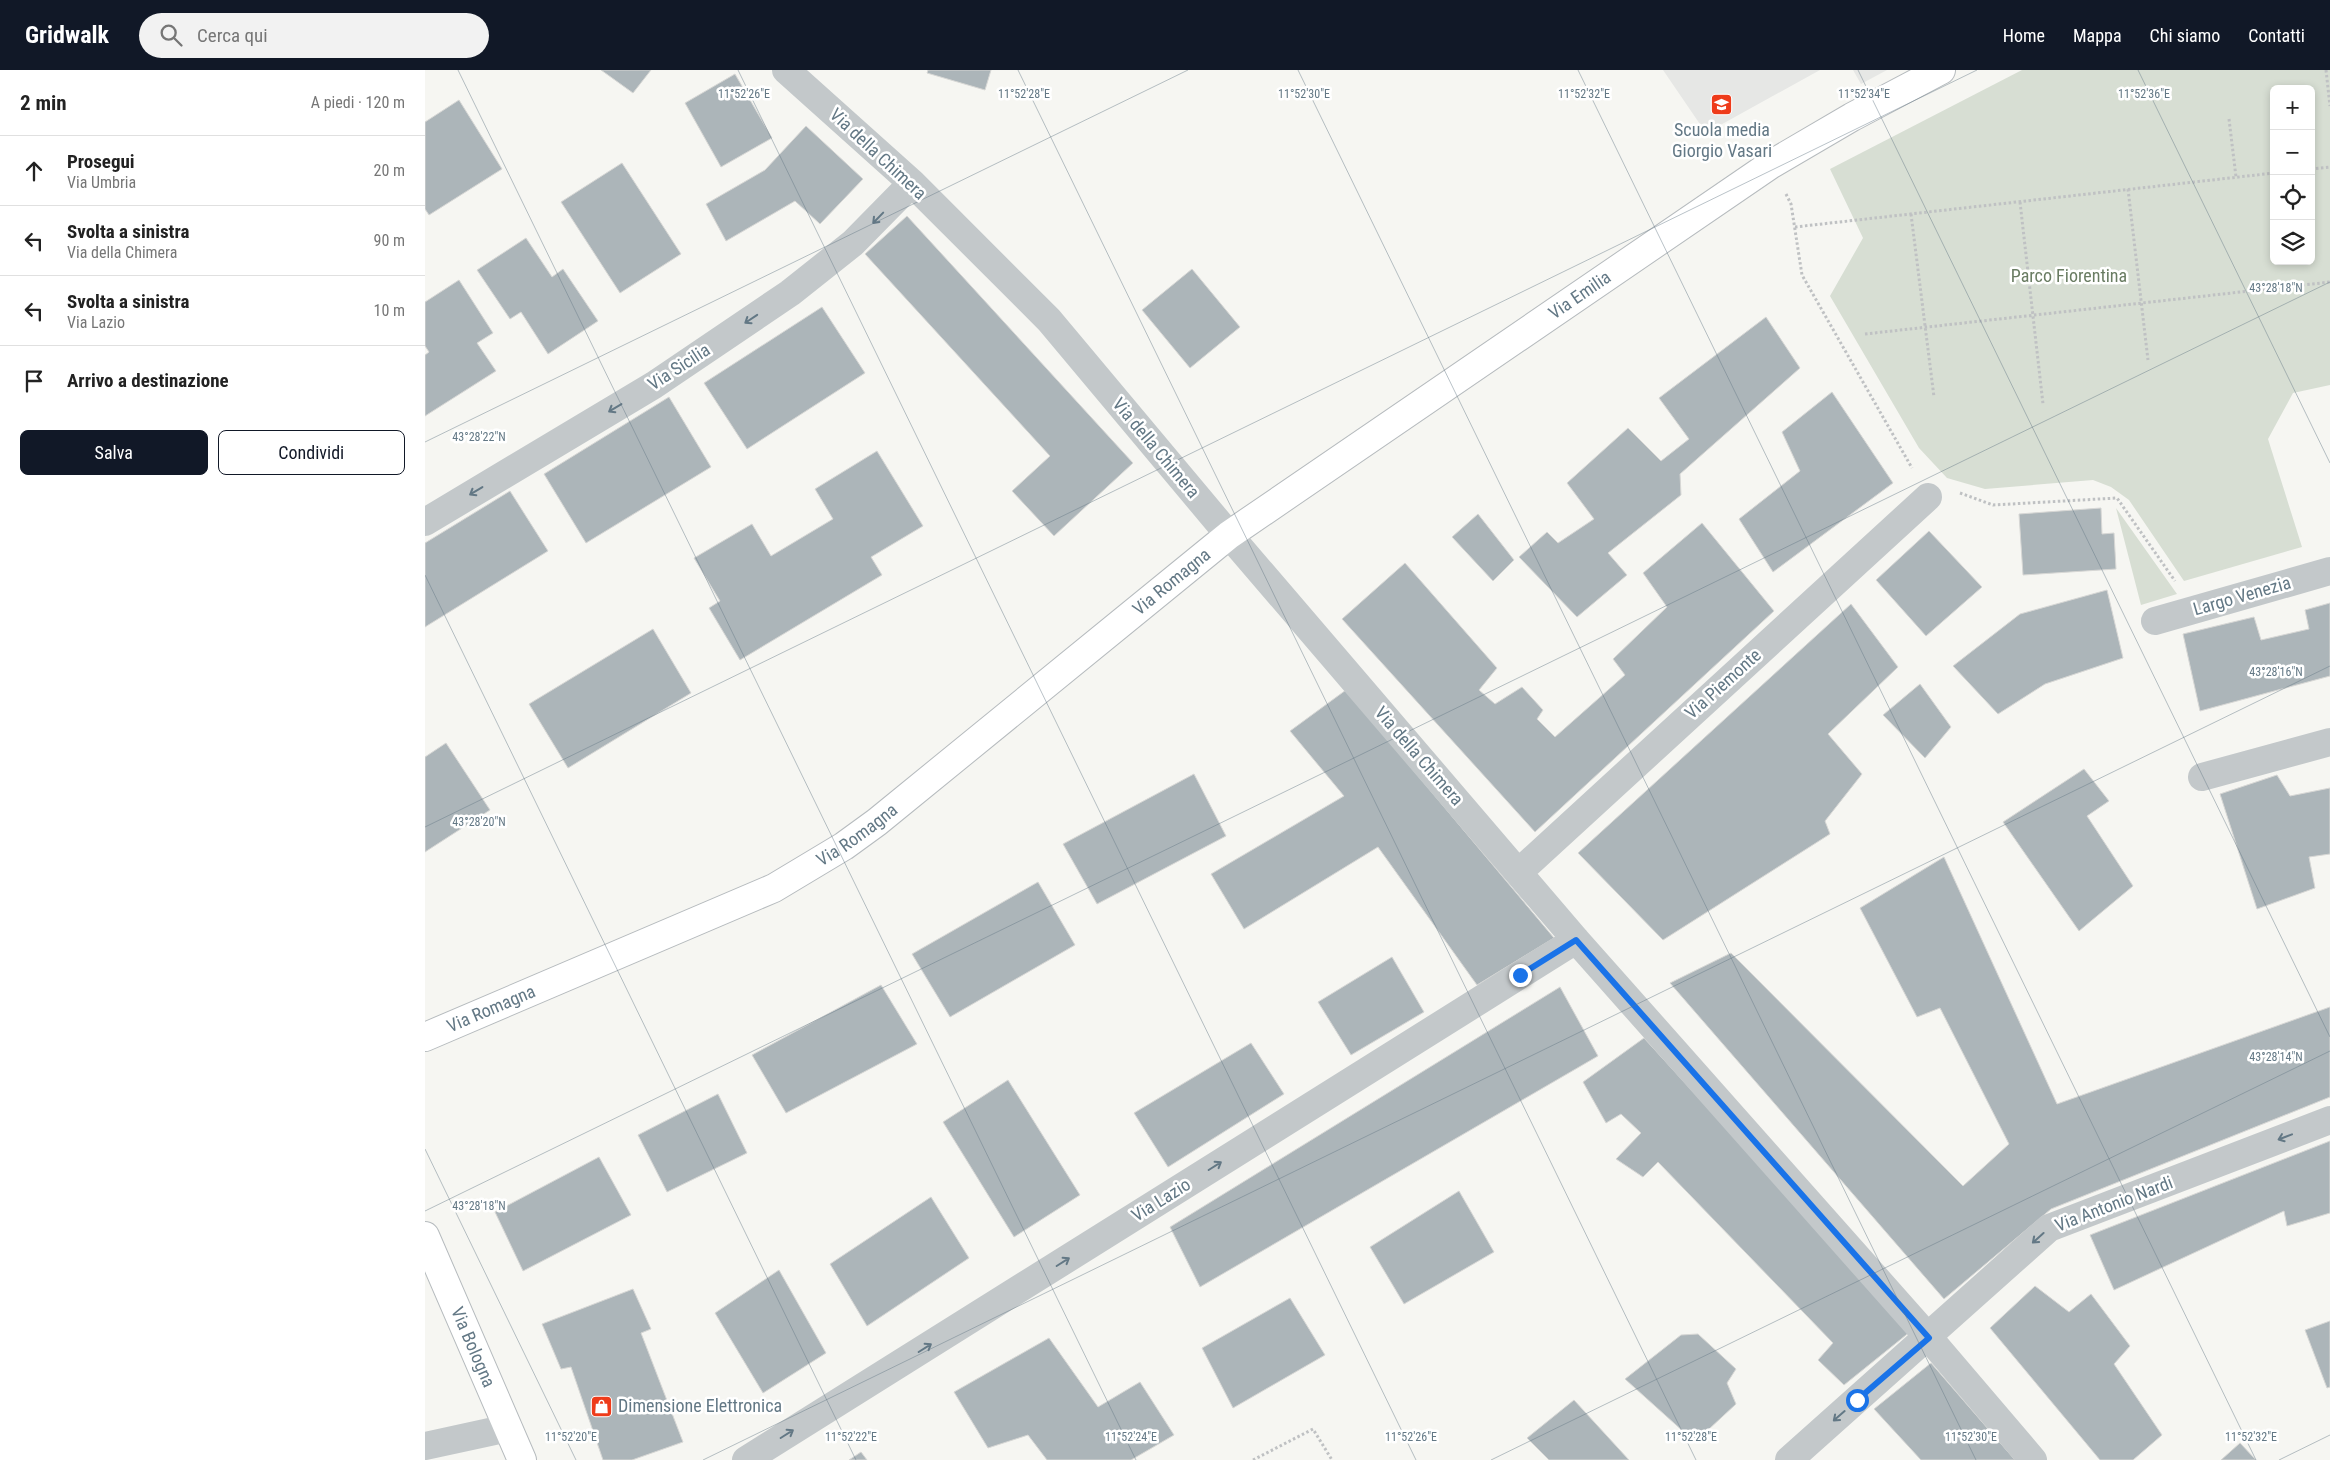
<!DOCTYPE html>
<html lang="it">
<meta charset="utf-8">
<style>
body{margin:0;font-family:"Roboto Condensed",sans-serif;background:#f2f2f2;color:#222}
.controls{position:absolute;right:15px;top:15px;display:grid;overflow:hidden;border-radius:8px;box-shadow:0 2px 8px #0003}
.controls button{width:45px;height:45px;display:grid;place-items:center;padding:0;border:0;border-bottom:1px solid #e0e0e0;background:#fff;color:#222;font:25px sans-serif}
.stop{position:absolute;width:15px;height:15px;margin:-11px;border:4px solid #1a73e8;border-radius:50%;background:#fff}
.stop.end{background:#1a73e8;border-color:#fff;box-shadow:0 1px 5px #0008}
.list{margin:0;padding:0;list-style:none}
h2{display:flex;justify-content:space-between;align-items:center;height:65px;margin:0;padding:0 20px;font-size:21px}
h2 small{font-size:16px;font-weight:400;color:#767676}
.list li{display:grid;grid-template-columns:32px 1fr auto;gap:15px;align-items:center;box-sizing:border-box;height:70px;padding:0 20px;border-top:1px solid #e0e0e0}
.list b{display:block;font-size:19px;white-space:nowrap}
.list p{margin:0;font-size:16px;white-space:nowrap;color:#767676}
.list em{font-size:16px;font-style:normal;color:#767676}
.actions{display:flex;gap:10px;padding:15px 20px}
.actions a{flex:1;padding:11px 0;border:1px solid #111827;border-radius:8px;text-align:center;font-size:18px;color:#111827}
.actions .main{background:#111827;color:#fff}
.icon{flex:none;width:28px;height:28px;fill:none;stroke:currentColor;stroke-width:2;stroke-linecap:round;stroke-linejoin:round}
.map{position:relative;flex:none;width:1905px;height:1390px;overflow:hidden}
header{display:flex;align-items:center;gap:30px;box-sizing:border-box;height:70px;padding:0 25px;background:#111827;color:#fff}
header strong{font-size:24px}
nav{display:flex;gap:28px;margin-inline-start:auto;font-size:18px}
.search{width:350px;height:45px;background:#f2f2f2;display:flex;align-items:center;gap:12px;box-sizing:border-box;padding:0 18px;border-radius:28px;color:#767676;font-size:19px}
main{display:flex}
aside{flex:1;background:#fff}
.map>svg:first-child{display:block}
</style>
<header>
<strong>Gridwalk</strong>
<div class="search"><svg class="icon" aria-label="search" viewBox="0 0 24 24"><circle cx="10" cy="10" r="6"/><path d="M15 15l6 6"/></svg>Cerca qui</div>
<nav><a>Home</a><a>Mappa</a><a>Chi siamo</a><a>Contatti</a></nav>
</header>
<main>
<aside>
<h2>2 min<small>A piedi · 120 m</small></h2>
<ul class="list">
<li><svg class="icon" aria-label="ahead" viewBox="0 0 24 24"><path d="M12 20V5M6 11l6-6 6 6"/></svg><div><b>Prosegui</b><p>Via Umbria</p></div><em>20 m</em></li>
<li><svg class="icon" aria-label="left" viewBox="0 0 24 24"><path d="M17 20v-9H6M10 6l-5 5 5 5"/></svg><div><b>Svolta a sinistra</b><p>Via della Chimera</p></div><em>90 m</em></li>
<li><svg class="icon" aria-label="left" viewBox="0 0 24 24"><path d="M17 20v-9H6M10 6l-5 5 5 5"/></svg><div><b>Svolta a sinistra</b><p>Via Lazio</p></div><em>10 m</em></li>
<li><svg class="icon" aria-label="arrive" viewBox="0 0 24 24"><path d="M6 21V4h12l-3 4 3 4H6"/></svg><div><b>Arrivo a destinazione</b></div></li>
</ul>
<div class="actions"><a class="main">Salva</a><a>Condividi</a></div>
</aside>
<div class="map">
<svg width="1905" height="1390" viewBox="0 0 1905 1390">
<rect width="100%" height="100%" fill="#f6f6f2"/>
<path fill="#e6e7e5" d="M1238 0H1395L1281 63Z
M1428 0H1462L1436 14Z"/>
<path fill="#d7ded3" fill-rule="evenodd" d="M1597 0H1905V315L1868 323 1843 369 1877 477 1759 511 1704 430 1686 417 1668 410 1560 419 1522 408 1494 378 1405 226 1438 168 1405 99ZM1849 19H1886V191H1849Z
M1691 438 1752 524 1716 535Z"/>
<path fill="#acb5b9" stroke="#d7d7d5" d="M176 0H226L208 23Z
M503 0H566L560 20 502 3Z
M310 4 347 68 296 97 260 33Z
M34 30 77 99 4 145 0 139V52Z
M381 56 438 109 395 154 370 131 301 171 281 134 340 100Z
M197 93 256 184 195 223 136 132Z
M482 146 708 393 629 466 587 421 625 386 440 184Z
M101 168 127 207 138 199 173 251 123 284 96 242 85 249 52 200Z
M767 199 815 257 765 298 717 240Z
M34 210 68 263 52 273 71 301 0 346V285L4 282 0 276V232Z
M397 237 440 303 322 379 279 313Z
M1341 247 1375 298 1255 404 1256 425 1183 483 1202 505 1152 547 1094 487 1122 462 1133 473 1169 449 1142 413 1203 358 1236 391 1264 369 1234 328Z
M1407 322 1468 413 1348 502 1314 449 1375 401 1357 362Z
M244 327 286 397 161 473 119 404Z
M452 381 498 456 446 487 457 505 315 590 284 538 295 531 269 488 327 454 346 486 408 449 390 419Z
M85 421 123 481 0 557V473Z
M1676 438 1677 464 1689 463 1691 499 1598 505 1594 444Z
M1053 444 1089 490 1068 511 1027 467Z
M1277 453 1349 541 1110 762 917 549 980 493 1072 598 1054 620 1070 634 1097 617 1118 640 1112 649 1130 667 1200 605 1188 589 1242 537 1218 503Z
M1504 461 1557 517 1501 566 1451 510Z
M1682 520 1698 588 1620 614 1573 644 1528 596 1595 544Z
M1905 533V606L1775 641 1758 564 1829 547 1836 570 1884 559 1880 540Z
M1426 534 1473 597 1403 664 1437 704 1400 751 1405 764 1238 870 1153 783Z
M228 559 266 623 143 698 104 634Z
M1495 614 1526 657 1500 688 1458 645Z
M921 620 1129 868 1052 915 953 777 819 859 786 804 919 726 865 661Z
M21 673 65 740 0 782V687Z
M1659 699 1684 731 1662 746 1708 816 1654 861 1578 752Z
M769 704 801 766 672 834 638 774Z
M1852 705 1865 726 1905 718V784L1884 787 1890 818 1832 839 1795 724Z
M1519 787 1632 1034 1905 937V1027L1626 1139 1519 1229 1245 913 1306 883 1538 1116 1584 1074 1515 938 1492 947 1435 838Z
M613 812 650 875 525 947 487 884Z
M967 887 999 942 926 985 893 932Z
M456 915 492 974 361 1043 327 985Z
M1135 917 1173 986 775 1217 745 1157Z
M1219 968 1486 1261 1419 1315 1393 1290 1408 1273 1233 1092 1218 1107 1191 1089 1216 1063 1196 1044 1181 1053 1158 1012Z
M826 973 859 1024 743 1097 709 1043Z
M583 1010 655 1125 589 1167 518 1052Z
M293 1024 322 1083 242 1122 213 1065Z
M1905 1071V1143L1862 1156 1859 1141 1689 1220 1665 1165Z
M174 1087 206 1145 98 1201 70 1142Z
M1034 1121 1069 1182 979 1234 945 1177Z
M506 1127 544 1188 442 1256 405 1194Z
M354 1200 401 1283 338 1323 290 1243Z
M1610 1216 1644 1242 1666 1224 1705 1276 1689 1294 1737 1365 1708 1390H1675L1565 1258Z
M208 1219 226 1259 216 1263 258 1372 207 1390H178L146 1297 136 1299 117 1254Z
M865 1228 900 1285 808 1338 777 1278Z
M1905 1251V1317L1902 1318 1880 1260Z
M1273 1264 1311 1299 1302 1313 1311 1334 1270 1372 1200 1309 1256 1265Z
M624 1268 673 1337 715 1312 749 1365 706 1390H622L603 1365 563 1378 529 1322Z
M1506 1293 1590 1390H1496L1449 1339Z
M1149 1330 1204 1390H1124L1102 1368Z
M1815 1373 1831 1390H1796Z
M436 1382 442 1390H424Z"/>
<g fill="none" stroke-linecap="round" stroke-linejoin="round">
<defs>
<g id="major">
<path id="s1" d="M0 967 349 818 419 776 452 752 804 465 1345 95 1427 47 1516 0"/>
<path id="s2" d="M0 1166 97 1390"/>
</g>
</defs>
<use href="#major" stroke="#b6bbbe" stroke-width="30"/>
<path stroke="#bfc1c3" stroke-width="3" stroke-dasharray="2.5 2.5" stroke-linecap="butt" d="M1901 0 1905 36
M1804 49 1811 107
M1886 99 1905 97
M1703 119 1723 290
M1361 124 1366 134 1377 205 1487 398
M1595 132 1618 334
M1486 144 1509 327
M1370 157 1849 103
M1440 264 1905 212
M1535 423 1568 435 1692 428 1750 511
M828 1390 888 1359 907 1390"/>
<path stroke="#c3c8ca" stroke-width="28" d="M361 0 487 113 624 250 804 465 1151 870 1504 1268 1608 1390
M0 452 229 315 365 223 428 173 487 113
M1730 551 1905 501
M1777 707 1905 672
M1094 802 1503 427
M0 1376 83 1358
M321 1390 1151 870
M1364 1390 1624 1158 1905 1050"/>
<use href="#major" stroke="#fff" stroke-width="28"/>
</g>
<defs><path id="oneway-shaft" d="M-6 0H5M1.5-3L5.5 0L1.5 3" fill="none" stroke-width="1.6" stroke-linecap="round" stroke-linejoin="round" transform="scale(1.25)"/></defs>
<g stroke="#637885">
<use href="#oneway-shaft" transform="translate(453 148) rotate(134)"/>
<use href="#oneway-shaft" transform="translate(326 249) rotate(146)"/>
<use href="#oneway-shaft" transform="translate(190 338) rotate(149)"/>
<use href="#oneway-shaft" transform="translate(51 421) rotate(149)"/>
<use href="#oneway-shaft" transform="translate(1860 1067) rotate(159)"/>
<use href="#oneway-shaft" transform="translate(790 1096) rotate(-32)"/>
<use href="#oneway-shaft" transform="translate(1613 1168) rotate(138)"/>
<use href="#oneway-shaft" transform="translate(638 1192) rotate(-32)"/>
<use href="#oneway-shaft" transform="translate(500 1278) rotate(-32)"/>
<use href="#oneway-shaft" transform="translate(1414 1346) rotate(139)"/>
<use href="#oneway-shaft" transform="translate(362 1364) rotate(-32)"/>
</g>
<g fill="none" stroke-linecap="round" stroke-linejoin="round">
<path stroke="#1a73e8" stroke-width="6" d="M1095 905 1151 870 1504 1268 1432 1330"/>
</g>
<path fill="none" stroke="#637885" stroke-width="1" stroke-opacity="0.45" d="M33 0 711 1390M313 0 991 1390M593 0 1271 1390M873 0 1551 1390M1153 0 1831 1390M1433 0 1905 967M1713 0 1905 393M0 372 763 0M0 505 431 1390M0 757 1552 0M0 1079 151 1390M0 1141 1905 212M278 1390 1905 596M1066 1390 1905 981M1854 1390 1905 1365"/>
<defs>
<symbol id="school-square" viewBox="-11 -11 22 22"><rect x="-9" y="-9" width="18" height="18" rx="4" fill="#ee3b1a" stroke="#fff"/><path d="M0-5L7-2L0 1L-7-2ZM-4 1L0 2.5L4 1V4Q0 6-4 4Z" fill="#fff"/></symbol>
<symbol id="shop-square" viewBox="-11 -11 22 22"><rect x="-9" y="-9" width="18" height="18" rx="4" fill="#ee3b1a" stroke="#fff"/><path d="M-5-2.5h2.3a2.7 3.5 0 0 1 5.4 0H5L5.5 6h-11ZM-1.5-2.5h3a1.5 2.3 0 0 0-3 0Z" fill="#fff"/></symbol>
</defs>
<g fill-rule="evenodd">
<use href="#school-square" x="1284" y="22" width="25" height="25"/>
<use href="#shop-square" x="164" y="1324" width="25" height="25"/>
</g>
<g text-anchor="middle" stroke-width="5" stroke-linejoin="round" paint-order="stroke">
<g font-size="18" fill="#637885" stroke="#fff">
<text x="1297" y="66">Scuola media<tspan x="1297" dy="21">Giorgio Vasari</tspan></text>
<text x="193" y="1342" text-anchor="start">Dimensione Elettronica</text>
</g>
<g font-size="18" fill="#637885" stroke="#fff">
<text transform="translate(453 84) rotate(43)" y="6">Via della Chimera</text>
<text dy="6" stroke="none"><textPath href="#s1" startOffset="1381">Via Emilia</textPath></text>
<text transform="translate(254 297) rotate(-33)" y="6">Via Sicilia</text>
<text transform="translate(731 378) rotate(50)" y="6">Via della Chimera</text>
<text dy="6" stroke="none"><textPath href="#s1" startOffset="882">Via Romagna</textPath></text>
<text transform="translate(1817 526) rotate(-16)" y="6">Largo Venezia</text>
<text transform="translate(1298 614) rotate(-42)" y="6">Via Piemonte</text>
<text transform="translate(994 686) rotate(49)" y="6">Via della Chimera</text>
<text dy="6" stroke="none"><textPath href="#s1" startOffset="478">Via Romagna</textPath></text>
<text dy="6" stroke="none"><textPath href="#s1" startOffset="72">Via Romagna</textPath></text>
<text transform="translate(736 1130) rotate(-32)" y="6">Via Lazio</text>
<text transform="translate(1689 1134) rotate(-21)" y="6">Via Antonio Nardi</text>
<text dy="6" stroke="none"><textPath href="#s2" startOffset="121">Via Bologna</textPath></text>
</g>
<g font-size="18" fill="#697c62" stroke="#fff">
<text x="1644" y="212">Parco Fiorentina</text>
</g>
</g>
<g font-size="12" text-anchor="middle" fill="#637885" stroke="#fff" stroke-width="5" stroke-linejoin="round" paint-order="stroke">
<text x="319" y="28">11°52'26"E</text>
<text x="599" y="28">11°52'28"E</text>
<text x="879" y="28">11°52'30"E</text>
<text x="1159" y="28">11°52'32"E</text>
<text x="1439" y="28">11°52'34"E</text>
<text x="1719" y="28">11°52'36"E</text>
<text x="1851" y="222">43°28'18"N</text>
<text x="54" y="371">43°28'22"N</text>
<text x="1851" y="606">43°28'16"N</text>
<text x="54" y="756">43°28'20"N</text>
<text x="1851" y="991">43°28'14"N</text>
<text x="54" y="1140">43°28'18"N</text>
<text x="146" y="1371">11°52'20"E</text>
<text x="426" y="1371">11°52'22"E</text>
<text x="706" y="1371">11°52'24"E</text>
<text x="986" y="1371">11°52'26"E</text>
<text x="1266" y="1371">11°52'28"E</text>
<text x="1546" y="1371">11°52'30"E</text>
<text x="1826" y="1371">11°52'32"E</text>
</g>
</svg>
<div class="controls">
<button>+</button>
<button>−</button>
<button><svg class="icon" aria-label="locate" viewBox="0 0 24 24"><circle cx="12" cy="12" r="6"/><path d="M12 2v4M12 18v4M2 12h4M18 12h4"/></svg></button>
<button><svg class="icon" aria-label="layers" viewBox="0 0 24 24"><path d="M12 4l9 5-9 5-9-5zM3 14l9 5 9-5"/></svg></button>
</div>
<div class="stop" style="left:1432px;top:1330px"></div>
<div class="stop end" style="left:1095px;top:905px"></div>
</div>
</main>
